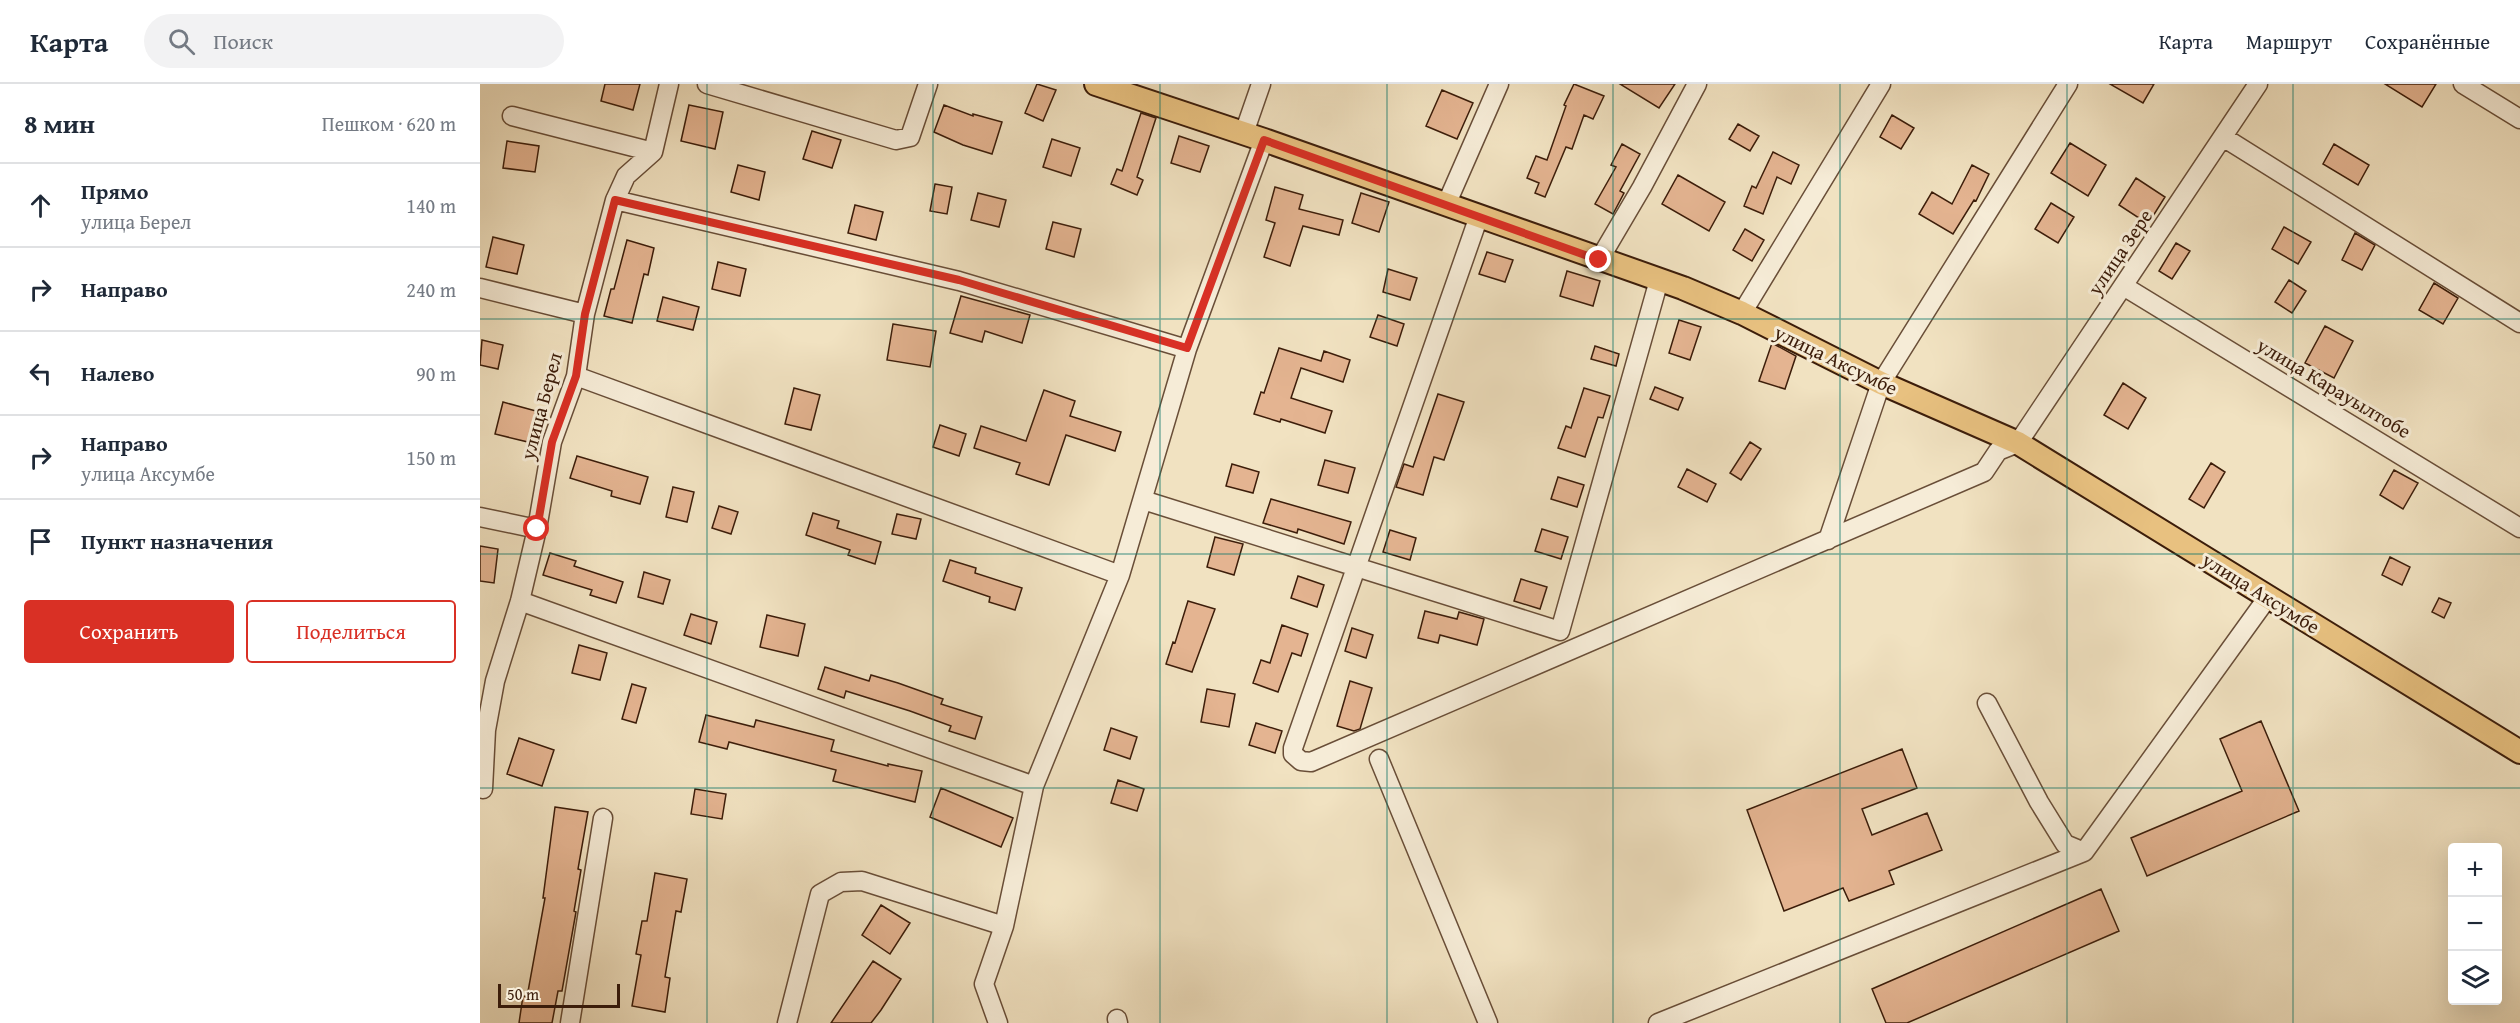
<!DOCTYPE html>
<html lang="ru">
<meta charset="utf-8">
<style>
body{margin:0;font-family:"Gentium Book Plus",serif;background:#f2f2f3;color:#1f2937}
.controls{position:absolute;right:18px;bottom:18px;display:grid;overflow:hidden;border-radius:6px;box-shadow:0 6px 24px #0002}
.controls button{width:54px;height:54px;display:grid;place-items:center;padding:0;border:0;border-bottom:2px solid #e0e1e3;background:#fff;color:#1f2937;font:30px sans-serif}
.scale{position:absolute;left:18px;bottom:15px;width:122px;box-sizing:border-box;padding-left:6px;border:3px solid #3c1d0a;border-top:0;font-size:16px;line-height:21px;white-space:nowrap;color:#3c1d0a;-webkit-text-stroke:4px #f6ecd7;paint-order:stroke}
.stop{position:absolute;width:18px;height:18px;margin:-14px;border:4px solid #d93025;border-radius:50%;background:#fff}
.stop.end{background:#d93025;border-color:#fff;box-shadow:0 2px 6px #0008}
.list{margin:0;padding:0;list-style:none}
h2{display:flex;justify-content:space-between;align-items:center;height:78px;margin:0;padding:0 24px;font-size:26px}
h2 small{font-size:20px;font-weight:400;color:#747a83}
.list li{display:grid;grid-template-columns:39px 1fr auto;gap:18px;align-items:center;box-sizing:border-box;height:84px;padding:0 24px;border-top:2px solid #e0e1e3}
.list b{display:block;font-size:22px;white-space:nowrap}
.list p{margin:0;font-size:20px;white-space:nowrap;color:#747a83}
.list em{font-size:20px;font-style:normal;color:#747a83}
.actions{display:flex;gap:12px;padding:18px 24px}
.actions a{flex:1;padding:14px 0;border:2px solid #d93025;border-radius:6px;text-align:center;font-size:21px;color:#d93025}
.actions .main{background:#d93025;color:#fff}
.icon{flex:none;width:33px;height:33px;fill:none;stroke:currentColor;stroke-width:2;stroke-linecap:round;stroke-linejoin:round}
.map{position:relative;flex:none;width:2040px;height:939px;overflow:hidden}
header{display:flex;align-items:center;gap:36px;box-sizing:border-box;height:84px;padding:0 30px;background:#fff;border-bottom:2px solid #e0e1e3}
header strong{font-size:28px}
nav{display:flex;gap:33px;margin-inline-start:auto;font-size:21px}
.search{width:420px;height:54px;background:#f2f2f3;display:flex;align-items:center;gap:15px;box-sizing:border-box;padding:0 21px;border-radius:33px;color:#747a83;font-size:22px}
main{display:flex}
aside{flex:1;background:#fff}
.map>svg:first-child{display:block}
</style>
<header>
<strong>Карта</strong>
<div class="search"><svg class="icon" aria-label="search" viewBox="0 0 24 24"><circle cx="10" cy="10" r="6"/><path d="M15 15l6 6"/></svg>Поиск</div>
<nav><a>Карта</a><a>Маршрут</a><a>Сохранённые</a></nav>
</header>
<main>
<aside>
<h2>8 мин<small>Пешком · 620 m</small></h2>
<ul class="list">
<li><svg class="icon" aria-label="ahead" viewBox="0 0 24 24"><path d="M12 20V5M6 11l6-6 6 6"/></svg><div><b>Прямо</b><p>улица Берел</p></div><em>140 m</em></li>
<li><svg class="icon" aria-label="right" viewBox="0 0 24 24"><path d="M7 20v-9h11M14 6l5 5-5 5"/></svg><div><b>Направо</b></div><em>240 m</em></li>
<li><svg class="icon" aria-label="left" viewBox="0 0 24 24"><path d="M17 20v-9H6M10 6l-5 5 5 5"/></svg><div><b>Налево</b></div><em>90 m</em></li>
<li><svg class="icon" aria-label="right" viewBox="0 0 24 24"><path d="M7 20v-9h11M14 6l5 5-5 5"/></svg><div><b>Направо</b><p>улица Аксумбе</p></div><em>150 m</em></li>
<li><svg class="icon" aria-label="arrive" viewBox="0 0 24 24"><path d="M6 21V4h12l-3 4 3 4H6"/></svg><div><b>Пункт назначения</b></div></li>
</ul>
<div class="actions"><a class="main">Сохранить</a><a>Поделиться</a></div>
</aside>
<div class="map">
<svg width="2040" height="939" viewBox="0 0 2040 939">
<rect width="100%" height="100%" fill="#f1e2c1"/>
<filter id="stains"><feTurbulence type="fractalNoise" baseFrequency=".00333" numOctaves="4"/><feColorMatrix values="0 0 0 0 .2 0 0 0 0 .09 0 0 0 0 .02 0 0 0 .5 -.17"/></filter>
<radialGradient id="worn" r=".72"><stop offset=".6" stop-color="#630" stop-opacity="0"/><stop offset="1" stop-color="#630" stop-opacity=".3"/></radialGradient>
<path fill="#e4b491" stroke="#3c1d0a" stroke-width="1.5" d="M125 0H160L153 26 121 17Z
M557 0 576 6 563 37 545 29Z
M1094 0 1124 12 1113 35 1104 31 1092 65 1086 63 1065 113 1055 109 1059 99 1047 94 1056 72 1067 76 1086 22 1084 21Z
M1140 0H1195L1179 24Z
M1630 0H1674L1663 19Z
M1905 0H1956L1942 23Z
M962 6 993 19 977 55 946 42Z
M209 21 243 28 235 65 201 57Z
M464 21 493 32V30L522 38 512 70 483 61 454 48Z
M661 29 676 34 657 93 663 96 657 111 631 100 637 85 642 87Z
M1412 31 1434 44 1421 65 1400 53Z
M1258 40 1279 52 1270 67 1249 55Z
M332 47 361 56 352 84 323 75Z
M699 52 729 62 720 88 691 79Z
M572 55 600 64 591 92 563 83Z
M27 57 59 62 55 88 23 84Z
M1590 59 1626 81 1608 112 1571 89Z
M1142 60 1160 70 1140 107 1144 109 1133 130 1115 120 1136 83 1131 81Z
M1854 60 1889 81 1878 101 1843 80Z
M1293 68 1319 81 1311 100 1297 93 1283 130 1264 122 1272 102 1276 104Z
M258 81 285 88 279 116 251 108Z
M1492 81 1509 90 1496 117 1494 116 1473 150 1439 130 1452 108 1472 120Z
M1198 91 1245 118 1229 147 1182 120Z
M1656 94 1685 113 1668 140 1639 121Z
M455 100 472 103 467 130 450 127Z
M795 103 823 111 819 125 863 136 859 151 823 142 810 182 784 173 795 139 786 136Z
M498 109 526 116 519 143 491 136Z
M881 109 909 118 899 148 872 139Z
M1571 119 1594 133 1578 159 1555 145Z
M375 121 403 128 396 156 368 149Z
M573 138 601 145 594 173 566 165Z
M1804 143 1831 158 1818 180 1792 165Z
M1265 145 1284 156 1272 177 1253 166Z
M1875 149 1895 161 1882 186 1862 176Z
M13 153 44 161 37 190 6 183Z
M147 156 174 164 168 191 164 190 152 239 124 232 131 205H134Z
M1696 159 1710 167 1692 195 1679 187Z
M1007 168 1033 176 1025 198 999 190Z
M238 178 266 185 260 212 232 205Z
M908 185 937 194 930 216 903 208Z
M1087 187 1120 197 1113 222 1080 212Z
M1809 196 1826 207 1812 229 1795 218Z
M1954 199 1978 214 1963 240 1939 226Z
M481 212 550 231 542 259 505 247 502 258 470 249Z
M183 213 219 223 213 246 177 237Z
M898 231 924 240 917 262 890 253Z
M1199 236 1221 243 1210 276 1189 269Z
M413 240 456 247 450 283 407 276Z
M1845 242 1873 257 1854 294 1825 279Z
M2 256 23 261 18 285 0 281Z
M1292 259 1316 272 1305 305 1279 297Z
M1115 262 1139 270 1136 282 1111 275Z
M799 264 841 277 844 267 870 276 863 298 821 284 811 314 852 327 845 349 801 335 800 338 774 330 781 308 784 309Z
M1643 299 1666 314 1648 345 1624 331Z
M1175 303 1203 314 1198 326 1170 315Z
M314 304 340 311 331 346 305 340Z
M1104 304 1130 312 1123 334 1118 333 1105 373 1078 364 1086 342 1091 344Z
M564 306 595 317 590 332 641 348 635 367 586 351 569 401 536 390 540 379 494 364 501 342 546 357Z
M958 310 984 318 964 376 954 373 943 411 916 403 924 380 933 383Z
M23 318 56 327 48 358 15 350Z
M460 341 486 350 479 372 453 363Z
M1270 358 1281 365 1261 396 1250 389Z
M97 372 168 393 160 420 131 412 132 407 90 394Z
M845 376 875 384 868 409 838 401Z
M1731 379 1745 388 1724 424 1709 415Z
M752 380 779 388 773 409 746 402Z
M1207 385 1236 400 1227 418 1198 403Z
M1914 386 1938 399 1923 425 1900 411Z
M1078 393 1104 401 1097 423 1071 415Z
M193 403 214 408 207 438 186 433Z
M791 415 871 438 864 460 818 445 817 449 783 439Z
M239 422 258 428 251 450 232 444Z
M333 429 359 437 357 444 401 458 395 480 368 471 370 466 326 451Z
M417 430 441 435 436 455 412 450Z
M1062 445 1088 453 1081 475 1055 467Z
M910 446 936 454 930 476 903 468Z
M735 453 763 460 754 491 727 483Z
M0 462 18 465 14 499 0 497Z
M70 469 96 477 94 482 143 498 136 519 110 511 112 506 63 491Z
M1910 473 1930 483 1922 501 1902 491Z
M470 476 496 484 495 489 542 504 535 526 509 518 510 513 463 497Z
M164 488 190 496 183 520 158 513Z
M818 492 844 501 837 523 811 514Z
M1041 495 1067 503 1060 525 1034 517Z
M1959 514 1971 519 1964 534 1952 528Z
M708 517 735 525 712 588 686 580 693 558 695 559Z
M945 527 977 535 979 528 1004 535 997 561 960 551 958 559 938 554Z
M211 530 237 538 231 560 204 551Z
M287 531 325 540 318 572 280 563Z
M802 541 828 550 821 572 812 569 798 608 773 599 781 576 790 579Z
M872 544 893 551 886 574 865 567Z
M99 561 127 569 120 596 92 589Z
M345 583 389 597 391 591 418 599 463 615 461 620 502 633 495 655 469 647 471 642 430 627 366 607 364 614 338 605Z
M870 597 892 604 880 645 874 647 857 642Z
M152 600 166 604 156 639 142 635Z
M727 605 755 610 749 643 721 638Z
M226 631 274 643 276 636 304 643 354 656 351 667 408 682V680L442 687 435 718 353 697 356 686 249 658 247 665 219 658Z
M1781 637 1819 727 1667 792 1651 754 1762 707 1740 655Z
M776 639 802 647 795 669 769 661Z
M631 644 657 653 650 675 624 666Z
M39 654 74 666 62 702 27 690Z
M1422 665 1437 704 1382 725 1392 751 1447 729 1462 766 1409 787 1414 800 1369 817 1363 804 1304 827 1267 726Z
M638 696 664 705 657 727 631 719Z
M461 704 533 734 521 763 450 733Z
M215 705 246 710 242 735 211 730Z
M75 723 108 728 98 785 101 786 94 827 96 828 82 907H78L72 939H39L43 912 47 913 65 814H63Z
M175 789 207 795 201 828 196 827 185 893 190 894 185 928 152 922 161 871 156 870 162 837H167Z
M1621 805 1639 847 1427 939H1406L1392 905Z
M401 821 430 839 410 870 382 851Z
M393 877 421 895 401 926 391 939H351Z"/>
<g fill="none" stroke-linecap="round" stroke-linejoin="round">
<defs>
<path id="minor" d="M227 0 416 56 430 53 448 0
M1983 0 2040 35
M32 32 173 68
M764 49 781 0
M1743 53 2040 239
M135 116 479 197 707 265
M966 121 1019 0
M999 132 813 664V670L821 677 831 678 1504 388 1518 367 1538 359 1778 0
M1119 176 1162 103 1217 0
M1645 203 2040 444
M0 204 105 230
M1262 229 1401 0
M96 292 640 491
M663 416 1080 547 1179 196
M0 433 57 445
M1348 456 1401 299 1588 0
M40 517 554 702
M1507 619 1559 718 1585 760 1604 768
M899 675 1008 939
M3 705 6 646 15 597 40 517 57 445 72 358 96 292 105 230 135 116 146 92 173 68 189 0
M637 935 638 939
M90 939 123 734
M307 939 340 810 361 798 382 797 524 842
M518 939 504 900 524 842 554 702 640 491 707 265 784 56
M1178 939 1604 768 1788 513"/>
<path id="major" d="M616 0 784 56 1203 204 1262 229 1401 299 1538 359 2040 668"/>
</defs>
<use href="#minor" stroke="#694e38" stroke-width="21"/>
<use href="#major" stroke="#3c1d0a" stroke-width="26"/>
<use href="#minor" stroke="#f6ecd7" stroke-width="18"/>
<use href="#major" stroke="#e8c180" stroke-width="22"/>
</g>
<g fill="none" stroke-linecap="round" stroke-linejoin="round">
<path stroke="#d93025" stroke-width="8" d="M57 445 72 358 96 292 105 230 135 116 479 196 707 264 784 56 1119 176"/>
</g>
<path fill="none" stroke="#0f766e" stroke-width="1.5" stroke-opacity="0.55" d="M227 0V939M453 0V939M680 0V939M907 0V939M1133 0V939M1360 0V939M1587 0V939M1813 0V939M0 235H2040M0 470H2040M0 704H2040"/>
<g text-anchor="middle" stroke-width="6" stroke-linejoin="round" paint-order="stroke">
<g font-size="20" fill="#3c1d0a" stroke="#f6ecd7">
<text transform="translate(1640 168) rotate(-56)" y="7">улица Зере</text>
<text transform="translate(1356 276) rotate(26)" y="7">улица Аксумбе</text>
<text transform="translate(1854 304) rotate(31)" y="7">улица Карауылтобе</text>
<text transform="translate(61 322) rotate(-75)" y="7">улица Берел</text>
<text transform="translate(1781 509) rotate(32)" y="7">улица Аксумбе</text>
</g>
</g>
<rect width="100%" height="100%" filter="url(#stains)"/>
<rect width="100%" height="100%" fill="url(#worn)"/>
</svg>
<div class="controls">
<button>+</button>
<button>−</button>
<button><svg class="icon" aria-label="layers" viewBox="0 0 24 24"><path d="M12 4l9 5-9 5-9-5zM3 14l9 5 9-5"/></svg></button>
</div>
<div class="scale">50 m</div>
<div class="stop" style="left:57px;top:445px"></div>
<div class="stop end" style="left:1119px;top:176px"></div>
</div>
</main>
